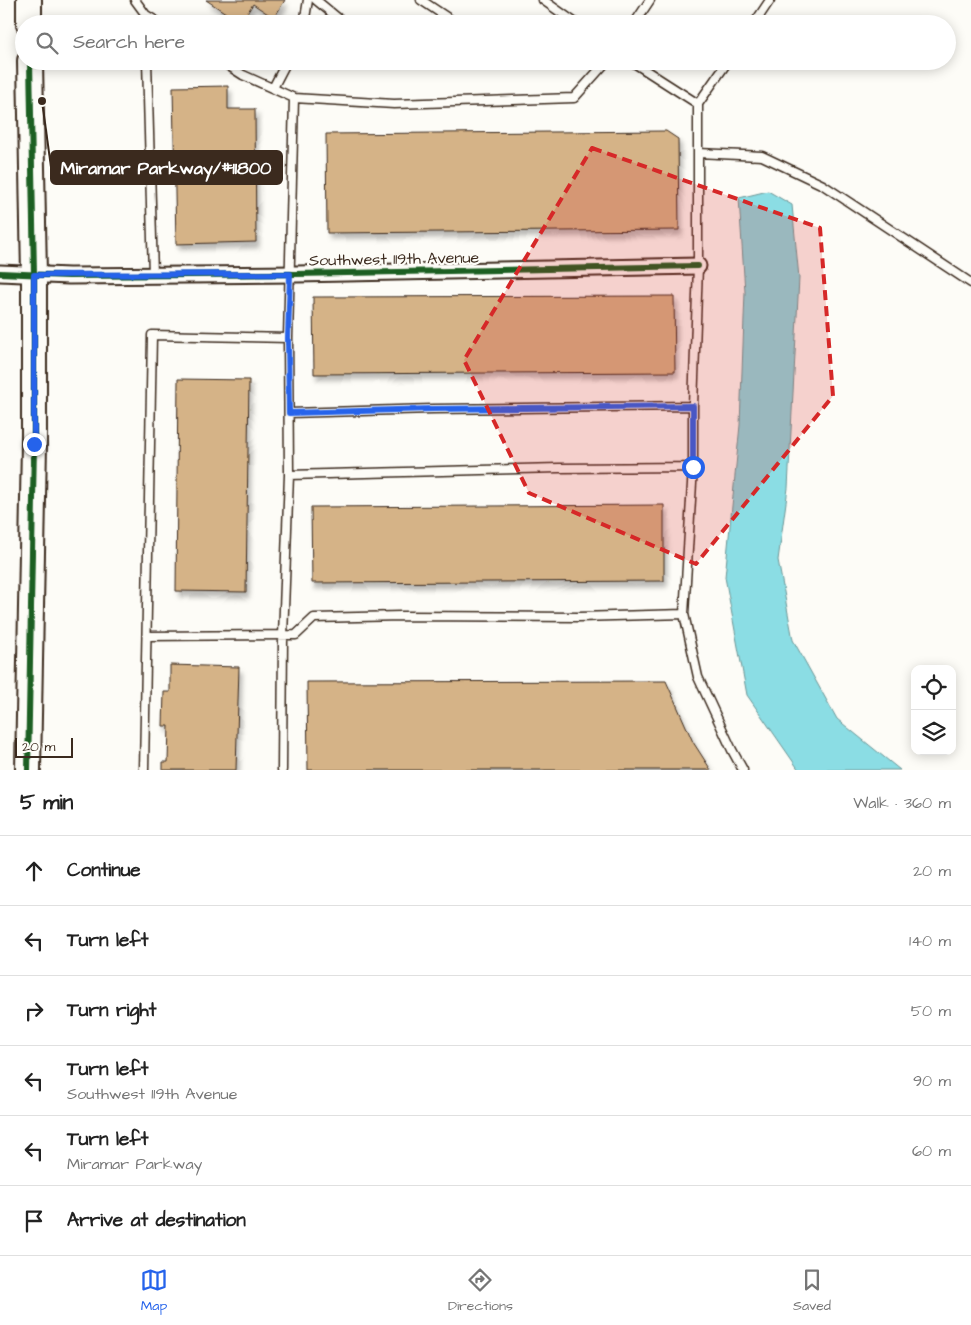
<!DOCTYPE html>
<meta charset="utf-8">
<style>
body{margin:0;font-family:"Architects Daughter",sans-serif;background:#f6f6f6;color:#222}
.controls{position:absolute;right:15px;bottom:15px;display:grid;overflow:hidden;border-radius:10px;box-shadow:0 2px 12px #0003}
.controls button{width:45px;height:45px;display:grid;place-items:center;padding:0;border:0;border-bottom:1px solid #e0e0e0;background:#fff;color:#222;font:25px sans-serif}
.scale{position:absolute;left:15px;bottom:12px;width:58px;box-sizing:border-box;padding-left:5px;border:2px solid #3b2a1e;border-top:0;font-size:14px;line-height:18px;white-space:nowrap;color:#3b2a1e;-webkit-text-stroke:4px #fdfcf7;paint-order:stroke}
.stop{position:absolute;width:15px;height:15px;margin:-11px;border:4px solid #2563eb;border-radius:50%;background:#fff}
.stop.end{background:#2563eb;border-color:#fff;box-shadow:0 1px 5px #0008}
.list{margin:0;padding:0;list-style:none}
h2{display:flex;justify-content:space-between;align-items:center;height:65px;margin:0;padding:0 20px;font-size:21px}
h2 small{font-size:16px;font-weight:400;color:#767676}
.list li{display:grid;grid-template-columns:32px 1fr auto;gap:15px;align-items:center;box-sizing:border-box;height:70px;padding:0 20px;border-top:1px solid #e0e0e0}
.list b{display:block;font-size:19px;white-space:nowrap}
.list p{margin:0;font-size:16px;white-space:nowrap;color:#767676}
.list em{font-size:16px;font-style:normal;color:#767676}
.icon{flex:none;width:28px;height:28px;fill:none;stroke:currentColor;stroke-width:2;stroke-linecap:round;stroke-linejoin:round}
.map{position:relative;flex:none;width:971px;height:770px;overflow:hidden}
.search{position:absolute;background:#fff;box-shadow:0 2px 12px #0003;left:15px;right:15px;top:15px;height:55px;display:flex;align-items:center;gap:12px;box-sizing:border-box;padding:0 18px;border-radius:28px;color:#767676;font-size:19px}
.sheet{height:485px;background:#fff}
nav{display:flex;justify-content:space-around;align-items:center;box-sizing:border-box;height:70px;border-top:1px solid #e0e0e0;background:#fff;font-size:14px;color:#767676}
nav a{display:grid;justify-items:center;gap:2px}
nav .on{color:#2563eb}
.map>svg:first-child{display:block}
</style>
<div class="map">
<svg width="971" height="770" viewBox="0 0 971 770">
<defs>
<filter id="shadow"><feDropShadow dx="3" dy="5.5" stdDeviation="2.5" flood-color="#0004"/></filter>
</defs>
<rect width="100%" height="100%" fill="#fdfcf7"/>
<filter id="ink" filterUnits="userSpaceOnUse"><feTurbulence type="fractalNoise" baseFrequency=".02" numOctaves="2"/><feDisplacementMap in="SourceGraphic" scale="10" xChannelSelector="R" yChannelSelector="G"/><feConvolveMatrix kernelMatrix="1 2 1 2 8 2 1 2 1" color-interpolation-filters="sRGB"/></filter>
<g filter="url(#ink)">
<path fill="#8bdde4" stroke="#6b9595" d="M768 191 792 205 799 278 788 488 778 560 793 640 837 719 900 770H799L747 695 725 577 740 425 745 292 739 198Z"/>
<path fill="#d5b387" stroke="#3b2a1e" filter="url(#shadow)" d="M206 0H285L274 18 253 4 241 23Z
M228 86V109H255L256 242 176 244 173 87Z
M666 131 678 139 679 230 327 233 326 134Z
M674 296 675 372 314 374 313 297Z
M178 379 249 380 246 592 176 591Z
M664 505V581L312 583 311 507Z
M170 665 239 667 236 770H163V762H168L169 726H163L164 692H170Z
M666 681 693 742 711 770H308L307 682Z"/>
<g fill="none" stroke-linecap="round" stroke-linejoin="round">
<defs>
<path id="service" d="M135 0 146 15
M316 0 345 24
M421 0 457 24
M543 0 577 24
M146 24V15L161 24
M304 24 308 0
M634 24 650 0
M754 24 770 0
M147 61 153 275
M221 61 243 75 294 98 394 104 574 98 607 61
M631 61 698 104V266L693 406V467L684 614 698 677 732 750 743 770
M273 88 287 61
M698 104 728 61
M698 153 762 156 823 185 971 283
M289 413 433 409 693 406
M289 475 559 468 693 467
M147 636 296 635 314 618 401 616 579 617 684 614
M144 770 152 335 288 338
M282 770 283 636 289 475 288 338 294 98"/>
<path id="minor" d="M0 273 69 276 296 274 698 266"/>
<path id="primary" d="M29 0V24
M28 770 34 444V275L30 61"/>
</defs>
<use href="#service" stroke="#3b2a1e" stroke-width="11"/>
<use href="#minor" stroke="#3b2a1e" stroke-width="19"/>
<use href="#primary" stroke="#3b2a1e" stroke-width="28"/>
<use href="#service" stroke="#fdfcf7" stroke-width="8"/>
<use href="#minor" stroke="#fdfcf7" stroke-width="15"/>
<use href="#primary" stroke="#fdfcf7" stroke-width="24"/>
<defs>
<path id="cycleway" d="M0 273 69 276 296 274 698 266
M28 770 34 444V275L30 61"/>
</defs>
<use href="#cycleway" stroke="#fdfcf7" stroke-width="9"/>
<use href="#cycleway" stroke="#1b5e20" stroke-width="6"/>
</g>
</g>
<g fill="none" stroke-linecap="round" stroke-linejoin="round" filter="url(#ink)">
<path stroke="#2563eb" stroke-width="6" d="M34 444V275L290 274 288 338 289 413 433 409 693 406V467"/>
</g>
<path fill="#d62828" fill-opacity="0.2" stroke="#d62828" stroke-width="4" stroke-dasharray="10 6" stroke-linejoin="round" d="M592 148 820 228 833 396 696 564 529 493 464 360Z"/>
<g text-anchor="middle" stroke-width="4.5" stroke-linejoin="round" paint-order="stroke">
<g font-size="16" fill="#3b2a1e" stroke="#fdfcf7">
<text transform="translate(394 258) rotate(-1)" y="6">Southwest 119th Avenue</text>
</g>
</g>
<path fill="none" stroke="#3b2a1e" stroke-width="2" d="M42 101L51 167"/>
<circle fill="#3b2a1e" stroke="#fdfcf7" stroke-width="2" cx="42" cy="101" r="5"/>
<rect fill="#3b2a1e" stroke="#3b2a1e" stroke-width="2" x="51" y="151" width="231" height="33" rx="5"/>
<g font-size="18" text-anchor="middle" font-weight="bold" fill="#fff">
<text x="166" y="174">Miramar Parkway/#11800</text>
</g>
</svg>
<div class="controls">
<button><svg class="icon" aria-label="locate" viewBox="0 0 24 24"><circle cx="12" cy="12" r="6"/><path d="M12 2v4M12 18v4M2 12h4M18 12h4"/></svg></button>
<button><svg class="icon" aria-label="layers" viewBox="0 0 24 24"><path d="M12 4l9 5-9 5-9-5zM3 14l9 5 9-5"/></svg></button>
</div>
<div class="scale">20 m</div>
<div class="stop" style="left:693px;top:467px"></div>
<div class="stop end" style="left:34px;top:444px"></div>
<div class="search"><svg class="icon" aria-label="search" viewBox="0 0 24 24"><circle cx="10" cy="10" r="6"/><path d="M15 15l6 6"/></svg>Search here</div>
</div>
<section class="sheet">
<h2>5 min<small>Walk · 360 m</small></h2>
<ul class="list">
<li><svg class="icon" aria-label="ahead" viewBox="0 0 24 24"><path d="M12 20V5M6 11l6-6 6 6"/></svg><div><b>Continue</b></div><em>20 m</em></li>
<li><svg class="icon" aria-label="left" viewBox="0 0 24 24"><path d="M17 20v-9H6M10 6l-5 5 5 5"/></svg><div><b>Turn left</b></div><em>140 m</em></li>
<li><svg class="icon" aria-label="right" viewBox="0 0 24 24"><path d="M7 20v-9h11M14 6l5 5-5 5"/></svg><div><b>Turn right</b></div><em>50 m</em></li>
<li><svg class="icon" aria-label="left" viewBox="0 0 24 24"><path d="M17 20v-9H6M10 6l-5 5 5 5"/></svg><div><b>Turn left</b><p>Southwest 119th Avenue</p></div><em>90 m</em></li>
<li><svg class="icon" aria-label="left" viewBox="0 0 24 24"><path d="M17 20v-9H6M10 6l-5 5 5 5"/></svg><div><b>Turn left</b><p>Miramar Parkway</p></div><em>60 m</em></li>
<li><svg class="icon" aria-label="arrive" viewBox="0 0 24 24"><path d="M6 21V4h12l-3 4 3 4H6"/></svg><div><b>Arrive at destination</b></div></li>
</ul>
</section>
<nav>
<a class="on"><svg class="icon" aria-label="map" viewBox="0 0 24 24"><path d="M3 6l6-2 6 2 6-2v14l-6 2-6-2-6 2zM9 4v14M15 6v14"/></svg>Map</a>
<a><svg class="icon" aria-label="directions" viewBox="0 0 24 24"><path d="M12 3l9 9-9 9-9-9zM9 14v-3h6M13 9l2 2-2 2"/></svg>Directions</a>
<a><svg class="icon" aria-label="saved" viewBox="0 0 24 24"><path d="M7 4h10v16l-5-4-5 4z"/></svg>Saved</a>
</nav>
